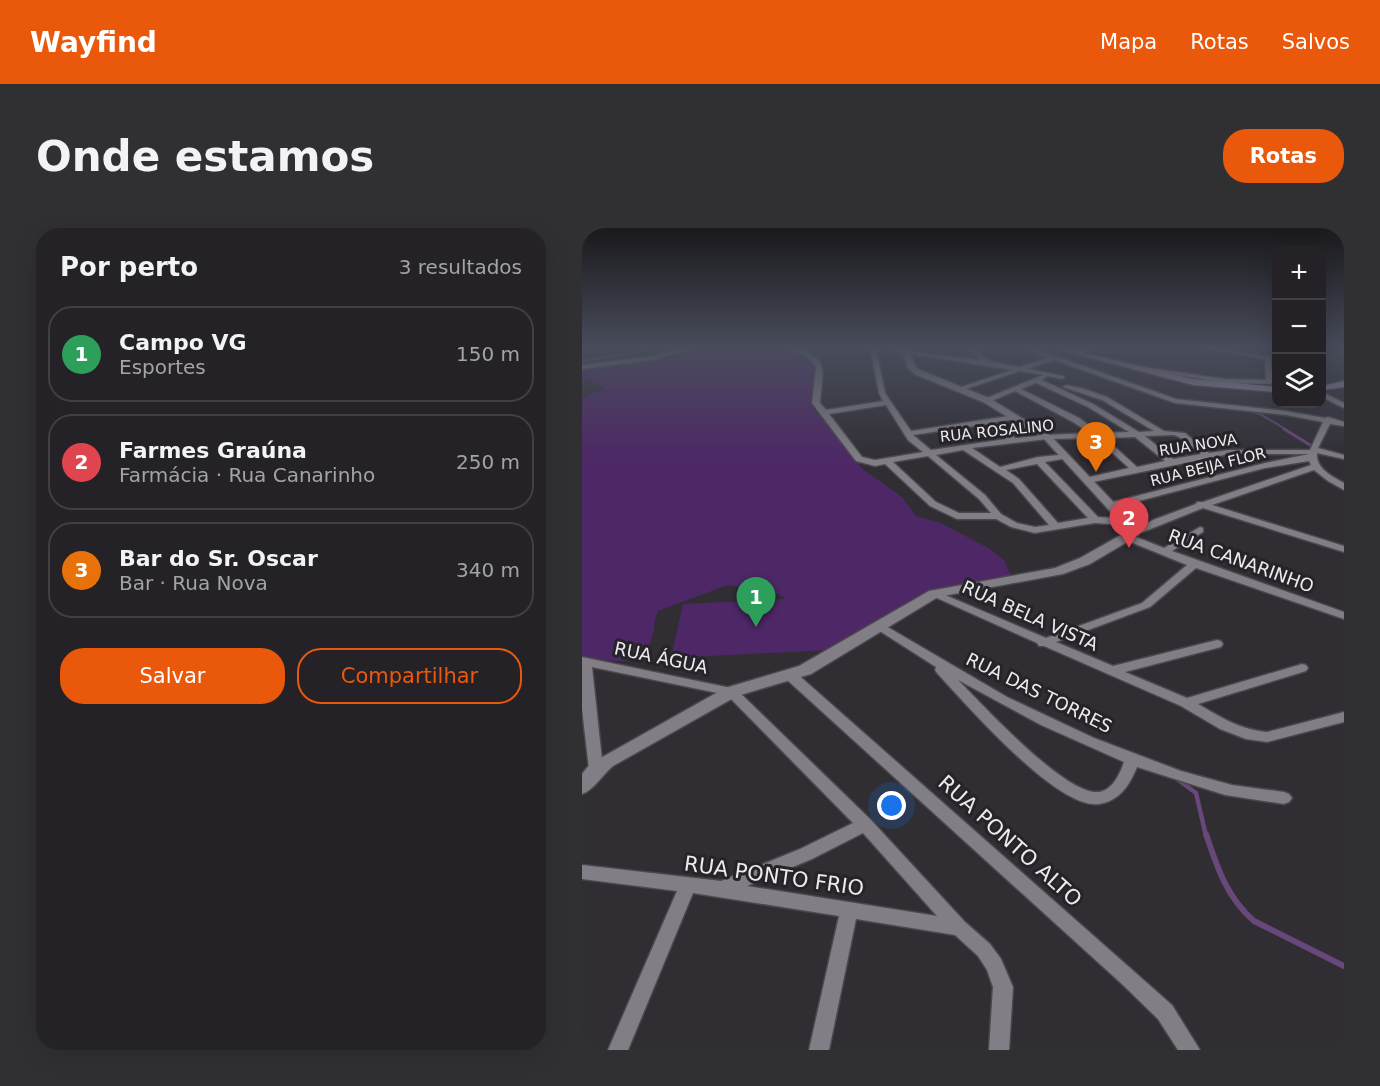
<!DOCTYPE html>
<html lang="pt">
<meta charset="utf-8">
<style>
body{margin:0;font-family:"DejaVu Sans",sans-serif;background:#302f32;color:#f1f3f6}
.controls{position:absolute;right:18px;top:18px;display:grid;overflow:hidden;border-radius:12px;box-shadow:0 6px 24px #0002}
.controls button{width:54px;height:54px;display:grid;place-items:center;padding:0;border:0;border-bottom:2px solid #413f43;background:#242226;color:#f1f3f6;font:30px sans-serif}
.you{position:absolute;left:310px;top:578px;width:21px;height:21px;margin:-15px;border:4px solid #fff;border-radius:50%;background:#1a73e8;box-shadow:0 0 0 9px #1a73e833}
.badge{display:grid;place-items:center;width:39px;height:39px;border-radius:50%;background:#ea580c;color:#fff;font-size:20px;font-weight:700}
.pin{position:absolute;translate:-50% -50px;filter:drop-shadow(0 2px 3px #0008)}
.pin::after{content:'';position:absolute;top:32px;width:21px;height:18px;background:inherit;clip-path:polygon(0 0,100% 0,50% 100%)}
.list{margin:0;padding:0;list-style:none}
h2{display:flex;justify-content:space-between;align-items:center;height:78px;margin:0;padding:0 24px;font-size:26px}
h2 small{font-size:20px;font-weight:400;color:#a3a4a7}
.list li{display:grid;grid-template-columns:39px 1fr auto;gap:18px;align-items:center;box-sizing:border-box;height:96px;margin:0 12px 12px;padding:0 12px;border:2px solid #413f43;border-radius:24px}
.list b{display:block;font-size:22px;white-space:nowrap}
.list p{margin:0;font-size:20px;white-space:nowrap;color:#a3a4a7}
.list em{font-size:20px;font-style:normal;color:#a3a4a7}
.actions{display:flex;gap:12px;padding:18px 24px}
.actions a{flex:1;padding:14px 0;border:2px solid #ea580c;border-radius:24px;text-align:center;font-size:21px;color:#ea580c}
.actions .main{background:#ea580c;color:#fff}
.icon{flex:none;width:33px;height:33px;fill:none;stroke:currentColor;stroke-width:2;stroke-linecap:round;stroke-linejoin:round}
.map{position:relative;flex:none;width:762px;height:822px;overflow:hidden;border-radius:24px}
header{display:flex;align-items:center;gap:36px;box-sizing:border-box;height:84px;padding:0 30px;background:#ea580c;color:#fff}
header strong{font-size:28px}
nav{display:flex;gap:33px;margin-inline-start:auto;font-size:21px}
.intro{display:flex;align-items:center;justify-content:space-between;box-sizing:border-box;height:144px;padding:0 36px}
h1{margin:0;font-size:42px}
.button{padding:15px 27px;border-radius:24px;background:#ea580c;color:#fff;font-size:21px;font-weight:700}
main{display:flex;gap:36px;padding:0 36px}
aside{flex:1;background:#242226;border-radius:24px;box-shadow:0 6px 24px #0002}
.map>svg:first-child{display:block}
</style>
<header>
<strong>Wayfind</strong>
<nav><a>Mapa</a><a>Rotas</a><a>Salvos</a></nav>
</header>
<div class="intro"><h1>Onde estamos</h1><a class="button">Rotas</a></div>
<main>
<aside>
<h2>Por perto<small>3 resultados</small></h2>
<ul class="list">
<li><span class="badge" style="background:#2e9e5b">1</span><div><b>Campo VG</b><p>Esportes</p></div><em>150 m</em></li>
<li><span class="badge" style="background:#e0444e">2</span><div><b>Farmes Graúna</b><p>Farmácia · Rua Canarinho</p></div><em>250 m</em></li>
<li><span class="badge" style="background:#e8710a">3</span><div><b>Bar do Sr. Oscar</b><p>Bar · Rua Nova</p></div><em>340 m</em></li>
</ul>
<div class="actions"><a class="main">Salvar</a><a>Compartilhar</a></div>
</aside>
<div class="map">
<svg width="762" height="822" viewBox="0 0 762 822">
<rect width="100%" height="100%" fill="#302d33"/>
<path fill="#4e2767" d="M120 120C150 120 218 110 236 139L230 179 282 242 320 269 334 288 359 295 408 321 422 332 429 348 354 363 321 378 252 420 250 419 249 422 89 430 101 376 204 371 196 366 146 357 76 383C71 394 73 405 68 415 54 443 24 430 0 430V170L22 161 10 153 0 150V133L8 138C29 135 107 132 120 120Z"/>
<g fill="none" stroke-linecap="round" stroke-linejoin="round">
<path stroke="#68477a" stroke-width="2" d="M0 133 66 123 70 120
M664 182 678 186 705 202"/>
<path stroke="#68477a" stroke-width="3" d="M702 201 733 220"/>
<path stroke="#68477a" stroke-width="4.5" d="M595 551 614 565 624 608"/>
<path stroke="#68477a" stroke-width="6" d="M624 606C635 639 645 670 672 693L762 738"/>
<defs>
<path id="minor" d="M102 120H112L71 132 0 141V137L71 128Z
M204 120C216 120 238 125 240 140 242 151 238 164 238 175L244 182 301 173 297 165 288 120H294L303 165 329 203 433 187 437 189 436 191 413 194 433 210 465 207 508 205 491 194 433 163 407 174 400 172 461 147 438 143 378 163 376 162V160L430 142 321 125 324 123 399 132 387 120H393L407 133 437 139 466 130 442 120H451L594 171 704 183 743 190 746 189 762 194V198L748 196 736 220 762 227V231L735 225C734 241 750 248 762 255V262L746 253 732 242 630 277 762 318V324L621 280 556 306H550L548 304 571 292 614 276 615 274H621L729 237 727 233 683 240 530 280 525 277 527 275 683 235 727 226H647L506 255 502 252 503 250 547 240 514 210 465 211 390 220 418 239 456 229 486 226V230L463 234 516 289 544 291 549 294 544 297 513 295 453 305 429 299 414 291H375L348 278 303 236 293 238 274 233 230 175 234 140C229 127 215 126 204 120ZM472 132 593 175 704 187 741 194 728 222H647L627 225 603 205 582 203 525 169 499 160 484 157 481 159 520 172 572 203 557 204 511 176 460 152 465 148 480 151 482 150V148L446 141ZM454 155 506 179 547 204 518 205 497 190 439 161ZM304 177 326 212 341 224 293 232 280 229 247 186ZM406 196 424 211 349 222 331 207ZM592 207 597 209 619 226 591 231 563 208ZM553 209 583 233 555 239 523 210ZM381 222 431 255 467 297 453 299 435 295 419 286 403 267 354 227ZM346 228 397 271 409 285H377L354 274 311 234ZM455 236 506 290 476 295 437 251 424 242Z
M504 120H512L497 127 492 126Z
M620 120H635L688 129 691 154 688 156 643 155 552 140 555 138 643 151 684 152 683 131Z
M740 164 762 175V180L740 169Z
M618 299 621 300V304L590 323 762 384V391L614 340 568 379 474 414 531 438 635 412 639 413 641 416 639 419 543 444 605 470 720 436 724 437 726 440 724 443 616 476C638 489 659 502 685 504L762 484V494L685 514 664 511 638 501 599 478 462 418H457L455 415 346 366 352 363 356 364 464 410 560 375 605 337 541 311V307H549L582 320Z
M297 394 425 469 512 510 599 543 650 557 702 564 707 566 710 570 707 574 702 576 643 567 555 539C548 556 538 573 517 576 475 582 383 475 355 445L353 442 354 439 293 400 291 398 293 396ZM376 452 459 497 542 534C538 546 530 563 516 564 483 567 400 476 376 452Z
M0 429 154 461 289 592 383 694 408 716 419 731 431 759 427 822H407L411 759 405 742 396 728 373 707 274 691 247 822H227L257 688 111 665 46 822H26L95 663 0 651V637L139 653 218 621 271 595 145 467 10 439 21 541 19 545 14 547 9 545 7 541 0 481ZM281 605 355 688 165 658 230 631Z
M208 443 213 444 590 777 618 822H596L576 791 541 757 203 450 202 447Z"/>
<path id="tertiary" d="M309 120H319L328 124 334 139 338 142 407 170 468 207 557 301V307L508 336 481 346 356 369 229 446 155 468 31 538C21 546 12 562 0 566V546L8 536 143 460 217 438 347 363 473 340 498 330 546 303 462 211 401 174 332 146 326 140 322 127Z"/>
<path id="secondary" d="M470 120H483L611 151 694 159V164L611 157Z
M762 153V159L740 162V158Z"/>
</defs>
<use href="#minor" stroke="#4b484d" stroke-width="3"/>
<use href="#tertiary" stroke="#4b484d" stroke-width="3"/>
<use href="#secondary" stroke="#4b484d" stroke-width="3"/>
<use href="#minor" fill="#827e85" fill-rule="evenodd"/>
<use href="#tertiary" fill="#827e85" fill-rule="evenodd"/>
<use href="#secondary" fill="#9587a1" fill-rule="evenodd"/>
</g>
<linearGradient id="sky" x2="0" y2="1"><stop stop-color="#1a191c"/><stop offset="0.51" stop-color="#484c5b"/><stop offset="1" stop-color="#484c5b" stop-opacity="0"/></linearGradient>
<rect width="762" height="235" fill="url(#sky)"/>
<g text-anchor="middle" stroke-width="6" stroke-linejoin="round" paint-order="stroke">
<g font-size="15" fill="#eceaed" stroke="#262329">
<text transform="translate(415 203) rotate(-6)" y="5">RUA ROSALINO</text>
<text transform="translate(616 217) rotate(-9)" y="5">RUA NOVA</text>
<text transform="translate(626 239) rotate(-14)" y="5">RUA BEIJA FLOR</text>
</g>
<g font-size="18" fill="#eceaed" stroke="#262329">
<text transform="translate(659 333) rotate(20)" y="6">RUA CANARINHO</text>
<text transform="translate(448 388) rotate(24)" y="6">RUA BELA VISTA</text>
<text transform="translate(79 430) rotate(12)" y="6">RUA ÁGUA</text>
<text transform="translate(457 465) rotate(26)" y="6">RUA DAS TORRES</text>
</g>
<g font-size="21" fill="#eceaed" stroke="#262329">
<text transform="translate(428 613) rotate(42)" y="7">RUA PONTO ALTO</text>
<text transform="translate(192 648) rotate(8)" y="7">RUA PONTO FRIO</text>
</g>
</g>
</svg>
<div class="controls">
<button>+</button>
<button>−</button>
<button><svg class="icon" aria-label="layers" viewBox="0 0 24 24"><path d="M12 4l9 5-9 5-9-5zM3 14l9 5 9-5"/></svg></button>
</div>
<div class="you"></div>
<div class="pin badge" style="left:174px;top:399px;background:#2e9e5b">1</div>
<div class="pin badge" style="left:547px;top:320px;background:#e0444e">2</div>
<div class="pin badge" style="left:514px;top:244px;background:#e8710a">3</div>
</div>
</main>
